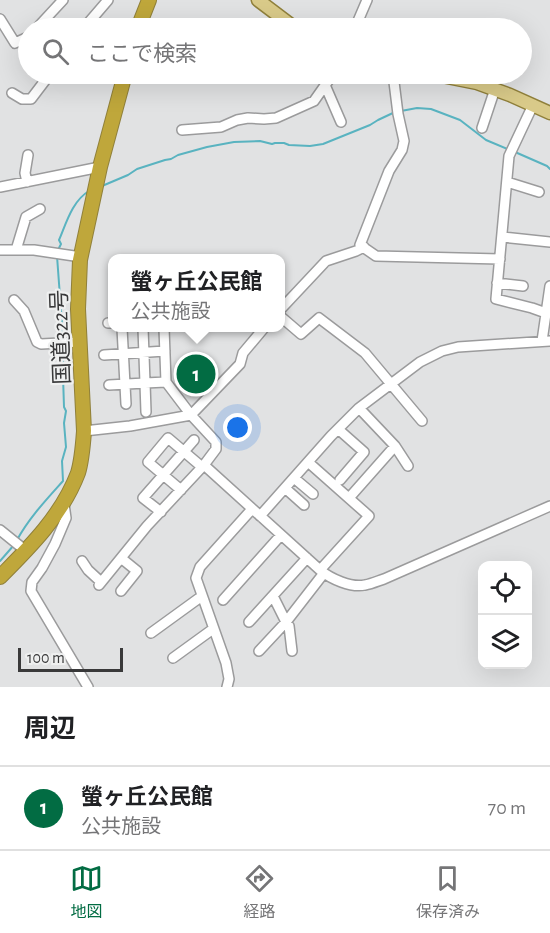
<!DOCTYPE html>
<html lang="ja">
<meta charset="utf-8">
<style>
body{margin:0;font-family:"Alegreya Sans","Noto Sans JP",sans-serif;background:#f6f6f6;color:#202124}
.controls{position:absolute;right:18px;bottom:18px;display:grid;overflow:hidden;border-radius:12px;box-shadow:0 6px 24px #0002}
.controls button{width:54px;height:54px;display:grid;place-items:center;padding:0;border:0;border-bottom:2px solid #e0e0e0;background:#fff;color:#202124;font:30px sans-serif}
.scale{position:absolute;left:18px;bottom:15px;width:105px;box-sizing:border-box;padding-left:6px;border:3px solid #39393a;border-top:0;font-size:16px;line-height:21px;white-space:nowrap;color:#39393a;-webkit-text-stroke:4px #eff0f0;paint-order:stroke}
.you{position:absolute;left:238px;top:428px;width:21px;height:21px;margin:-15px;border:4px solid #fff;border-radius:50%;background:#1a73e8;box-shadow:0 0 0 9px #1a73e833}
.badge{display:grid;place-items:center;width:39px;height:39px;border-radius:50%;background:#026c43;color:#fff;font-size:20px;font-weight:700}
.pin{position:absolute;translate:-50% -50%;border:3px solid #fff;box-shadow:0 2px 6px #0006}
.popup{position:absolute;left:108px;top:254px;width:177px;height:78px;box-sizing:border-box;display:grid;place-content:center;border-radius:12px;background:#fff;filter:drop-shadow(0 2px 4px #0005);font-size:20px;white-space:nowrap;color:#757577}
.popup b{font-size:22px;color:#202124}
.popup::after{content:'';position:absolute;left:50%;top:100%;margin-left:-12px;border:12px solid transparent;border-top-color:#fff}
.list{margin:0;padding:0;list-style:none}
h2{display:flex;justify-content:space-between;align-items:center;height:78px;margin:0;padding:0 24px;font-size:26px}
h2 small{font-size:20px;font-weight:400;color:#757577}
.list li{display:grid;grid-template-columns:39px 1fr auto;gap:18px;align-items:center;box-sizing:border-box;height:84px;padding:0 24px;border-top:2px solid #e0e0e0}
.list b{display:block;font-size:22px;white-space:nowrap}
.list p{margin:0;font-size:20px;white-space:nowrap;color:#757577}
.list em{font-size:20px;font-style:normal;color:#757577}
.icon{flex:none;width:33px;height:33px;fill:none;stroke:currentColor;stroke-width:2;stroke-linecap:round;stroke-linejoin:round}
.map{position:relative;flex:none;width:550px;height:687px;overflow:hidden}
.search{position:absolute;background:#fff;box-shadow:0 6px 24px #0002;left:18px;right:18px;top:18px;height:66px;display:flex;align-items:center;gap:15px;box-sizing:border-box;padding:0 21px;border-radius:33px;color:#757577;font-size:22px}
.sheet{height:162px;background:#fff}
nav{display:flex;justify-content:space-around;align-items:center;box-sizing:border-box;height:84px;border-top:2px solid #e0e0e0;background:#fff;font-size:16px;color:#757577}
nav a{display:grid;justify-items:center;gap:3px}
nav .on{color:#026c43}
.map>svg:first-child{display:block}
</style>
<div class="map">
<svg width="550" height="687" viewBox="0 0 550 687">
<rect width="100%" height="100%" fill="#e1e2e3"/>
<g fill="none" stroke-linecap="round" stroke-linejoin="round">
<path stroke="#59b3c0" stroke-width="2" d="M401 111 417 108 431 109 460 120 486 140 510 150
M515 152 547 166 550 169
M102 186 128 175 137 169 165 160 171 159 178 155 207 147 234 142 260 141 272 144 275 143H284L289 145 310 146 323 144 370 125 378 120 395 112
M58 250 61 244 59 240C66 224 72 201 89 191
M57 256 62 324 60 327 63 337 62 339
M17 540C29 518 46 500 63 481L62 461 66 447 64 423 66 411 64 407 62 345
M0 561 14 545"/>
<defs>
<path id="minor" d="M0 19 15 43 28 37
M37 28 63 0
M84 28 108 0
M355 28 367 0
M393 74 398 114 404 141 402 150 389 171 360 245 376 256 500 259
M325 85 341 122
M12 93 22 99H31L50 74
M533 105 509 156 496 299 532 308 546 313
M482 128 495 89
M182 130 221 127 237 120 248 118 264 119 276 118 314 101 333 74
M27 182 25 173 28 155
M507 182 539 192
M0 187 100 167
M502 237 550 242
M0 250H34L81 257
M16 250 26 217 40 209
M497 283 523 286
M14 300 24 311 37 342 41 344 80 342
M280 310 326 261 356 251 364 247
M280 316 301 334 319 318 365 353 422 421
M108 323H112
M122 328 126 404
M143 328 145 383 166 382
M542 341 550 286
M104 355 165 351
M109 385 145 383 146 412
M359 408 395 446 408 466
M338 429 364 452 340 480
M84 431 130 426 191 415 240 364 243 353 264 328
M308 462 369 516 320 570
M204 465 320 570C331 579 351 588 365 585 371 584 378 581 384 579L550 506
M294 478 313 494
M285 488 304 505
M181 490 148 462 168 438 202 467
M349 498 395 446
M64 504 66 518 55 544 42 568 32 582 31 591 88 687
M161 512 143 498 194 440
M260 516 331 436 359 408 420 362 442 351 458 347 550 341
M0 530 26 551
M82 561 88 570 101 582
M99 585 147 526 204 465 216 449V442L191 415 166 382 164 328
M121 591 137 571 121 558
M273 596 286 622 289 626 292 651
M223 600 281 535
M249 622 307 558
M151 633 202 596
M259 651 286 622 324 573
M173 658 213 629
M227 687 229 679 226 663 196 578 200 567 252 509"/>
<path id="major" d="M258 0 295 28
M432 74 477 83 510 95 550 113"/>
<path id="highway" d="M138 28 149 0
M0 577C31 546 62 515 78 473 82 460 83 445 84 431L78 309 80 260 100 167 125 74"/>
</defs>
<use href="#minor" stroke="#9b9b9c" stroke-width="12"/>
<use href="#major" stroke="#90803b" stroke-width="15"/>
<use href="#highway" stroke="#90803b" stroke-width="16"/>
<use href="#minor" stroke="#fff" stroke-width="9"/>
<use href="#major" stroke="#d9ca89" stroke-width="12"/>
<use href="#highway" stroke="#bfa73b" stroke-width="14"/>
</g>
<g text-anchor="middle" stroke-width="4.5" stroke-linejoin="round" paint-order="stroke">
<g font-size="22" fill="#39393a" stroke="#eff0f0">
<text transform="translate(60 337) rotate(-92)" y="8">国道322号</text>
</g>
</g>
</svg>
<div class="controls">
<button><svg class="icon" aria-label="locate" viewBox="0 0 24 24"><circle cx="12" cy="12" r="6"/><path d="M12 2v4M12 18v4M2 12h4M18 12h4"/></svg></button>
<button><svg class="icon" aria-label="layers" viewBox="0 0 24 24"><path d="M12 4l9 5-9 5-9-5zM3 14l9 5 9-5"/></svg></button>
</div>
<div class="scale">100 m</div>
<div class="you"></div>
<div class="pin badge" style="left:196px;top:374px">1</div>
<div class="popup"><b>螢ヶ丘公民館</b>公共施設</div>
<div class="search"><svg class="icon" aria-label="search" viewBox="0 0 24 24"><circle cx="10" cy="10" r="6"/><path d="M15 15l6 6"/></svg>ここで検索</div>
</div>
<section class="sheet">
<h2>周辺<small></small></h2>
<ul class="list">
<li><span class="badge">1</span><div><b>螢ヶ丘公民館</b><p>公共施設</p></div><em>70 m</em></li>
</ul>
</section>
<nav>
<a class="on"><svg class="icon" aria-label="map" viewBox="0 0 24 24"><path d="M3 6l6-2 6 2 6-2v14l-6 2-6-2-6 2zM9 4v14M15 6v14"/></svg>地図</a>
<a><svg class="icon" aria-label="directions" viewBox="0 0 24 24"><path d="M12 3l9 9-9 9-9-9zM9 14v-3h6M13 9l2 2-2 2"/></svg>経路</a>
<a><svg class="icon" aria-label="saved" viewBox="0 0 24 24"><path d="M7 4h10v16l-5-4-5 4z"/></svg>保存済み</a>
</nav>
